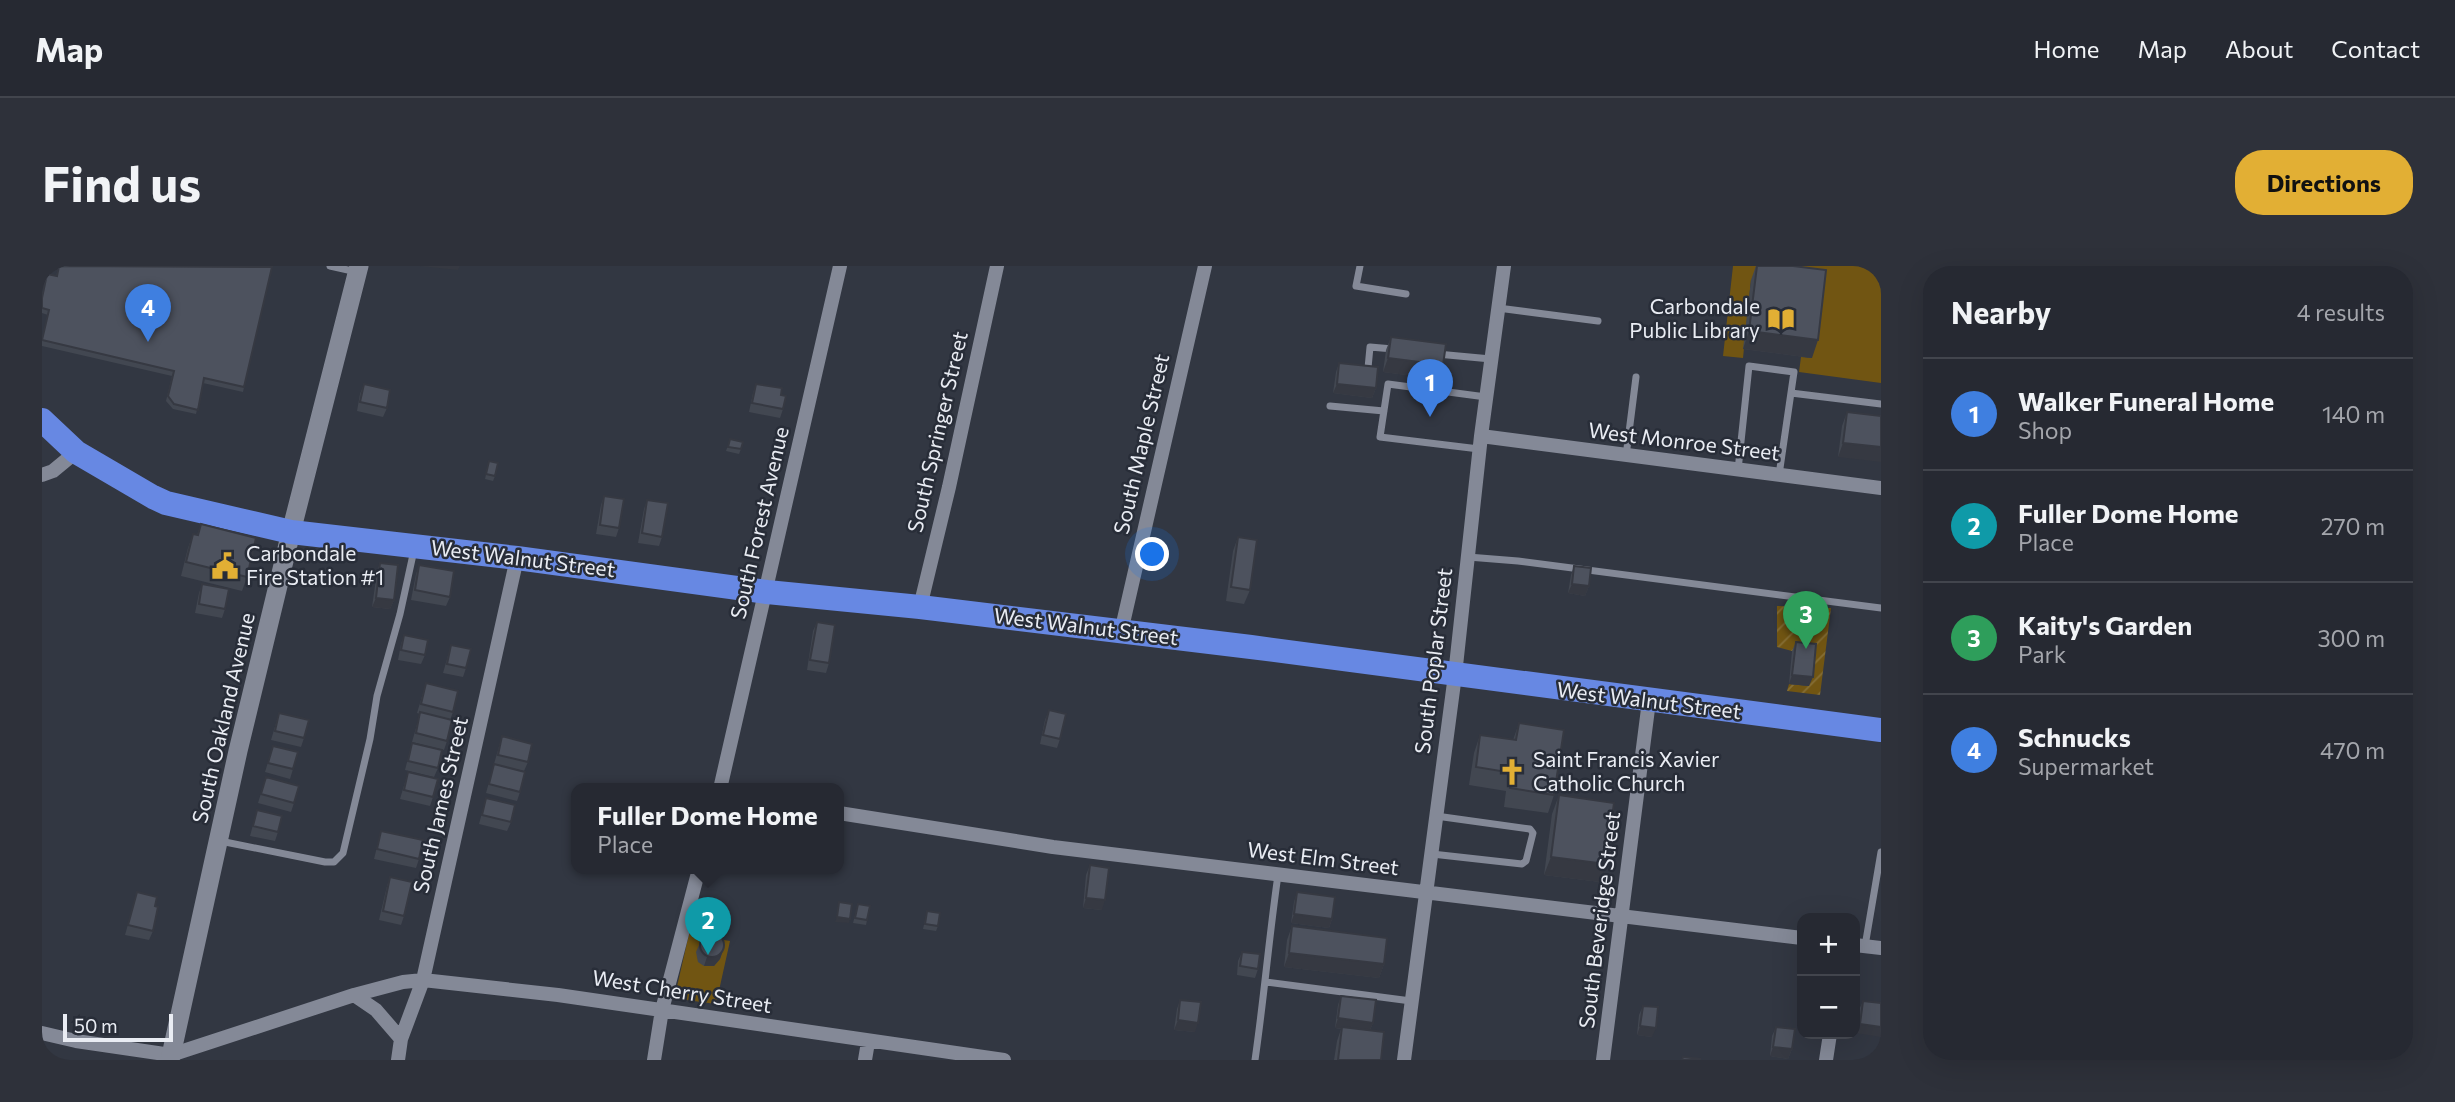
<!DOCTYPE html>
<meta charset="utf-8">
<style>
body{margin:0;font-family:Commissioner,sans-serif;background:#2e313a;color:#f1f3f6}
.controls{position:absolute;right:21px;bottom:21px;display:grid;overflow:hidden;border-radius:14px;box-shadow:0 7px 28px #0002}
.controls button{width:63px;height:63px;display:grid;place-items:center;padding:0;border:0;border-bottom:2px solid #42454d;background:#262932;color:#f1f3f6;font:35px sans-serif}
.scale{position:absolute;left:21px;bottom:18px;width:110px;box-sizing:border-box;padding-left:7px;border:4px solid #e9ecf3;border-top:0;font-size:19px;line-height:24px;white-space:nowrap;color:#e9ecf3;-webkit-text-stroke:5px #282d38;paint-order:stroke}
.you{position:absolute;left:1111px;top:289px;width:24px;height:24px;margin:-18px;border:5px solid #fff;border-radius:50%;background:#1a73e8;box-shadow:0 0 0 10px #1a73e833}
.badge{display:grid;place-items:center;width:46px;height:46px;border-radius:50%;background:#e2af34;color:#fff;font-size:23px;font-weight:700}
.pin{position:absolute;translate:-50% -58px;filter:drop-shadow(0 2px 4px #0008)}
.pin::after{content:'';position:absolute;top:37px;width:24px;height:21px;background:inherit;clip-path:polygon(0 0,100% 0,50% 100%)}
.popup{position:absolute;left:529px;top:517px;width:273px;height:91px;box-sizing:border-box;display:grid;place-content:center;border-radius:14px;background:#262932;filter:drop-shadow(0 2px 5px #0005);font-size:23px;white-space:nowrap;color:#a4a6ac}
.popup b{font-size:26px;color:#f1f3f6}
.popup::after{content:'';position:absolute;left:50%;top:100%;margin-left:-14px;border:14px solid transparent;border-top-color:#262932}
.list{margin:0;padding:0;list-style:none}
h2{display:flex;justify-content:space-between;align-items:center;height:91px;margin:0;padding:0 28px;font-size:30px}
h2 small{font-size:23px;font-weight:400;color:#a4a6ac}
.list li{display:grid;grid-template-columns:46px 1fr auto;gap:21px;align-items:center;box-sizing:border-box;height:112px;padding:0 28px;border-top:2px solid #42454d}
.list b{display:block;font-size:26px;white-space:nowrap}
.list p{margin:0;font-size:23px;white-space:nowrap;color:#a4a6ac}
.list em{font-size:23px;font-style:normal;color:#a4a6ac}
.map{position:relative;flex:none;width:1839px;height:794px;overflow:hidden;border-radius:28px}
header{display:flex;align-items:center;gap:42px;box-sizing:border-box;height:98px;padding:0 35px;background:#262932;border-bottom:2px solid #42454d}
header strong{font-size:33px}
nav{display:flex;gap:38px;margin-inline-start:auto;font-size:24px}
.intro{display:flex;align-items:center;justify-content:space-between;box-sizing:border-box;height:168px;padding:0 42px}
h1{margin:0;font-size:49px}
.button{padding:18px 32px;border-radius:28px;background:#e2af34;color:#111;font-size:24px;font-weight:700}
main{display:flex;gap:42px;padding:0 42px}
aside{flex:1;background:#262932;border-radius:28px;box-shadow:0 7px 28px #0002}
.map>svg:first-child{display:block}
</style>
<header>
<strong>Map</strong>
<nav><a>Home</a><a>Map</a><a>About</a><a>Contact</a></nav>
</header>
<div class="intro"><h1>Find us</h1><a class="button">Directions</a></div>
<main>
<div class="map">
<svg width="1839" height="794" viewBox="0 0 1839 794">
<defs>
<pattern id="garden-furrows" width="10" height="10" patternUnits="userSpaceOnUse" patternTransform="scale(1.75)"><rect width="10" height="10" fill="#715512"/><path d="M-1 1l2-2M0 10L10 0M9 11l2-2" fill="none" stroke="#856e35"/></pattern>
</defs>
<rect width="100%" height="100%" fill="#323742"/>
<path fill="#715512" d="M1691 0H1839V117L1757 106 1759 91 1770 92 1709 14 1701 92 1681 90Z
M647 668 688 675 674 738 637 733 634 725Z"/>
<path fill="url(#garden-furrows)" d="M1735 340 1789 342 1778 429 1745 425 1747 418 1767 420 1750 385 1735 381Z"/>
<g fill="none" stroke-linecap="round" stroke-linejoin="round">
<path stroke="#848997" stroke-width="7" d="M288 0 315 6
M1318 0 1314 20 1364 28
M1456 42 1556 55
M1395 88 1449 93
M1326 102 1328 81 1351 83
M1749 127 1839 138
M1288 140 1342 145
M1437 183 1338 171 1346 118 1444 131
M1584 190 1594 111
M1696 204 1707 100 1752 106 1737 209
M1426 291 1476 295 1839 342
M178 575 283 596H292L301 587 328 473 335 430 358 348 372 284
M1390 588 1480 598 1484 595 1491 567 1488 563 1394 550
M1823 680 1839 586
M1224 716 1369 735
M1213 794C1222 732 1227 671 1236 609"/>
<path stroke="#848997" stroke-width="14" d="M1439 170 1839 222
M0 209 11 205 34 186
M878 341 907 221 955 0
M1079 366 1163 0
M678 523 798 0
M797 547 1011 581 1760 672
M1813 679 1839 682
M312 729 334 744 359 773
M0 767 34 775 129 789 312 729 361 716 381 714 516 729 962 794
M356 794 359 773 381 714 475 292
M612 794 620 744 657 603
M823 794 826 776
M1362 794 1413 409 1439 170 1462 0
M1561 794 1607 435
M1784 794 1788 768"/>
<path stroke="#848997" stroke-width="19" d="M128 794 196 485 249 266 317 0"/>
<path stroke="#6788e3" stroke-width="24" d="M0 154 34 186 111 231 124 237 249 266 475 292 725 326 878 341 1209 381 1839 464"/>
</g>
<path fill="#424751" d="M17 0H228L201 126 161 117 154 148 131 143 124 135 130 110 0 80V73L6 49 0 47V29L5 8 14 10Z
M1714 0H1751L1770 92 1701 83 1709 14Z
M1349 71 1396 113 1341 106 1344 84Z
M1297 97 1334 122 1330 132 1291 127 1294 106Z
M322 118 345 142 341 151 315 145 318 128Z
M714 118 739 129 741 143 738 152 707 146 711 127Z
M1805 146 1839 150 1796 191 1800 160Z
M688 173 699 183 697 188 684 185Z
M447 195 453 210 451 215 443 213Z
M562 230 577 262 574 271 554 268 559 239Z
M605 234 620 271 617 280 596 277 602 243Z
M159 258 205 311 200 325 139 310 146 282 151 268 155 269Z
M1196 271 1208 324 1202 338 1184 335 1191 285Z
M338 297 352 334 348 343 330 341 335 306Z
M377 299 408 331 404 340 369 334 374 308Z
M1532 300 1547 320 1543 330 1526 327 1529 309Z
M160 318 183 343 180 352 153 347 157 327Z
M775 356 787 397 784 407 765 404 771 365Z
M362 369 383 389 379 398 356 394 359 378Z
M1754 376 1767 420 1747 418 1750 385Z
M409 379 424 402 421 411 401 407Z
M384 417 411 446 408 454 405 475 402 484 370 476 378 448 375 447Z
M1007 444 1018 473 1015 482 998 478 1003 454Z
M237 447 262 472 259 481 229 474Z
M1477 457 1512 529 1506 547 1462 541 1464 525 1427 519 1432 487 1438 469 1471 474Z
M460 470 486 496 482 505 452 498Z
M370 477 396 502 392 511 363 504Z
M231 480 251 503 248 513 223 506Z
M452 498 478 526 475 535 444 527Z
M366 506 391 531 388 540 358 533Z
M224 511 252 537 249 546 216 537Z
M1517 529 1558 616 1502 609 1510 548Z
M444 532 469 556 465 565 437 558Z
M215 544 236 566 233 575 208 570Z
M339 565 377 593 374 602 332 593Z
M1048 599 1060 644 1041 642 1044 609Z
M348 611 362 650 359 659 337 654 345 620Z
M95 626 113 640 111 665 107 674 83 669Z
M1255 626 1290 653 1287 662 1249 657 1252 636Z
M816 638 825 654 824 659 811 657Z
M885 645 896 660 894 665 881 663Z
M1250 660 1342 698 1337 712 1242 701 1245 674Z
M658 677 681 684 678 693 672 700H662L656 696 654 686Z
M1200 686 1216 703 1213 712 1195 709 1196 695Z
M1299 730 1331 757 1328 764 1339 794H1292L1295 775 1299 763 1293 762 1296 739Z
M1138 734 1153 766 1132 764 1135 743Z
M1821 735 1839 737 1814 767 1817 744Z
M1601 740 1610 771 1595 769 1597 749Z
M1734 761 1750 783 1746 793 1728 790 1730 770Z"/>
<path fill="#363942" d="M378 0H418L416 4Z
M1707 65 1776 74 1770 92 1701 83Z
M1346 92 1401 99 1396 113 1341 106Z
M1295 118 1334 122 1330 132 1291 127Z
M1801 177 1839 181V196L1796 191Z
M1530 318 1547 320 1543 330 1526 327Z
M334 332 352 334 348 343 330 341Z
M1750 409 1771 411 1767 420 1747 418Z
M1509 591 1564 598 1558 616 1502 609Z
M1044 632 1063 634 1060 644 1041 642Z
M1252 648 1290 653 1287 662 1249 657Z
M795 651 808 653 807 657 793 656Z
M681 684 678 693 672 700H662L665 691Z
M1247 687 1342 698 1337 712 1242 701Z
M1296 752 1331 757 1327 766 1293 762Z
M1136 754 1156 757 1153 766 1132 764Z
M1818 758 1839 761V771L1814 767Z
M1598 760 1614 762 1610 771 1595 769Z
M1731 781 1750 783 1746 793 1728 790Z"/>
<path fill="#4d525e" stroke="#363942" stroke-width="2" d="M17 0 230 1 202 121 162 112 156 144 132 138 126 130 132 105 0 74 7 44 0 42V32L5 8 15 10Z
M1715 0H1751L1784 4 1776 74 1707 65Z
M1349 71 1404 78 1401 99 1346 92Z
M1297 97 1336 101 1334 122 1295 118Z
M322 118 348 124 345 142 318 136Z
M714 118 740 122 739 129 744 130 741 143 710 137Z
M1805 146 1839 150V181L1801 177Z
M688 173 701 176 699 183 686 181Z
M447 195 456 197 453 210 444 208Z
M562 230 582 233 577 262 558 259Z
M605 234 626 237 620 271 600 267Z
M159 258 214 272 205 311 144 296 151 268 156 269Z
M1196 271 1215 274 1208 324 1189 321Z
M338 297 356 299 352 334 334 332Z
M377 299 412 305 408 331 373 324Z
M1532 300 1549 302 1547 320 1530 318Z
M160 318 187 323 183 343 157 338Z
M775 356 793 359 787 397 768 394Z
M362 369 386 374 383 389 359 384Z
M1754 376 1774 378 1771 411 1750 409Z
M409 379 429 383 424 402 405 398Z
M384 417 416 425 411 446 379 438Z
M1007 444 1024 448 1018 473 1001 469Z
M378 446 410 454 405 475 374 467Z
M237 447 267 454 262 472 233 465Z
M1477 457 1522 464 1512 529 1468 522 1471 507 1434 501 1438 469 1474 474Z
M460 470 490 478 486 496 456 489Z
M370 477 400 484 396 502 366 495Z
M231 480 256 486 251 503 226 497Z
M452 498 483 506 478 526 447 518Z
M366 506 396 513 391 531 362 524Z
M224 511 257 520 252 537 219 528Z
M1517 529 1572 537 1564 598 1509 591Z
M444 532 473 539 469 556 440 549Z
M215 544 240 550 236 566 211 560Z
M339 565 381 574 377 593 335 583Z
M1048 599 1067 602 1063 634 1044 632Z
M348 611 370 616 362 650 341 645Z
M95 626 115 631 113 640 116 641 111 665 86 659Z
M1255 626 1293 631 1290 653 1252 648Z
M797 636 810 638 808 653 795 651Z
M816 638 828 640 825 654 813 652Z
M885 645 898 647 896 660 883 658Z
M1250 660 1345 672 1342 698 1247 687Z
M658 679a12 12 0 1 1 24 0a12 12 0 1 1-24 0Z
M1200 686 1218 688 1216 703 1198 700Z
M1299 730 1334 734 1331 757 1296 752Z
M1138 734 1159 736 1156 757 1136 754Z
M1821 735 1839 737V761L1818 758Z
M1601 740 1616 741 1614 762 1598 760Z
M1300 761 1342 766 1339 794H1296Z
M1734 761 1753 763 1750 783 1731 781Z
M1641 791 1658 793V794H1640Z"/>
<defs>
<symbol id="library-bare" viewBox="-9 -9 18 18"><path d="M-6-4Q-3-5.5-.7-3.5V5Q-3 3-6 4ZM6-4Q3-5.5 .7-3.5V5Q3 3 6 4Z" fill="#e2af34" stroke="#282d38" stroke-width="2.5" paint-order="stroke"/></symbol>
<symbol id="civic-bare" viewBox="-9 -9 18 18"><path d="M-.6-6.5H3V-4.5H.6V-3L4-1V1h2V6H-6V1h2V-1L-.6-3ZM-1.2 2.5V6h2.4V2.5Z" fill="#e2af34" stroke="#282d38" stroke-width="2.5" paint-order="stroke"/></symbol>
<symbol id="church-bare" viewBox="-9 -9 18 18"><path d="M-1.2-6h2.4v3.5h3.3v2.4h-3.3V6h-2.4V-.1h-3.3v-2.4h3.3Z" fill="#e2af34" stroke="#282d38" stroke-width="2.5" paint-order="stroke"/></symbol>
</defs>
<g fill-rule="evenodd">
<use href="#library-bare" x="1720" y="34" width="38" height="38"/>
<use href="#civic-bare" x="164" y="281" width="38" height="38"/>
<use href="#church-bare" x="1451" y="487" width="38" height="38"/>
</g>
<g text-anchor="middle" stroke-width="5" stroke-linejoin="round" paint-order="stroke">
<g font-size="21" fill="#e9ecf3" stroke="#282d38" text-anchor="start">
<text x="1718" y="48" text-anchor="end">Carbondale<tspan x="1718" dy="24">Public Library</tspan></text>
<text x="204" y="295">Carbondale<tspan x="204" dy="24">Fire Station #1</tspan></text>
<text x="1491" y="501">Saint Francis Xavier<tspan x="1491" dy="24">Catholic Church</tspan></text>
</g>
<g font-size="21" fill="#e9ecf3" stroke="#282d38">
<text transform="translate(896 166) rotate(-77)" y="7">South Springer Street</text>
<text transform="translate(1642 176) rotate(7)" y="7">West Monroe Street</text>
<text transform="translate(1100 178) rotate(-77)" y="7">South Maple Street</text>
<text transform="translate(718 257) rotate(-77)" y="7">South Forest Avenue</text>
<text transform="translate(481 293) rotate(7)" y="7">West Walnut Street</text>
<text transform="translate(1044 361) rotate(7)" y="7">West Walnut Street</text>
<text transform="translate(1392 395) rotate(-83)" y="7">South Poplar Street</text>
<text transform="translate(1607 435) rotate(7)" y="7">West Walnut Street</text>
<text transform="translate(182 452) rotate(-77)" y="7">South Oakland Avenue</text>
<text transform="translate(399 539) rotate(-77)" y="7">South James Street</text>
<text transform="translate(1281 593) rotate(7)" y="7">West Elm Street</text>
<text transform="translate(1558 654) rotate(-83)" y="7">South Beveridge Street</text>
<text transform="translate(640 726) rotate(9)" y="7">West Cherry Street</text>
</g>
</g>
</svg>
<div class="controls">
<button>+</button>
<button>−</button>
</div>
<div class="scale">50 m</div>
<div class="you"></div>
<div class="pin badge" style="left:1388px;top:151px;background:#3f7fe0">1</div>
<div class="pin badge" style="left:666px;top:689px;background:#0f9aa8">2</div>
<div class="popup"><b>Fuller Dome Home</b>Place</div>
<div class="pin badge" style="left:1764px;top:383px;background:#2e9e5b">3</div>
<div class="pin badge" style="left:106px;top:76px;background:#3f7fe0">4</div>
</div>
<aside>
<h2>Nearby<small>4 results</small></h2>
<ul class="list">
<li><span class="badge" style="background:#3f7fe0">1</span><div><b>Walker Funeral Home</b><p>Shop</p></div><em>140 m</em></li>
<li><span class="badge" style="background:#0f9aa8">2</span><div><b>Fuller Dome Home</b><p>Place</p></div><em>270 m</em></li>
<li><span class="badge" style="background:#2e9e5b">3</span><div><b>Kaity's Garden</b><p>Park</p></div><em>300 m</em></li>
<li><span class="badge" style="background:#3f7fe0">4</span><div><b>Schnucks</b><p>Supermarket</p></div><em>470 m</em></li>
</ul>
</aside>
</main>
